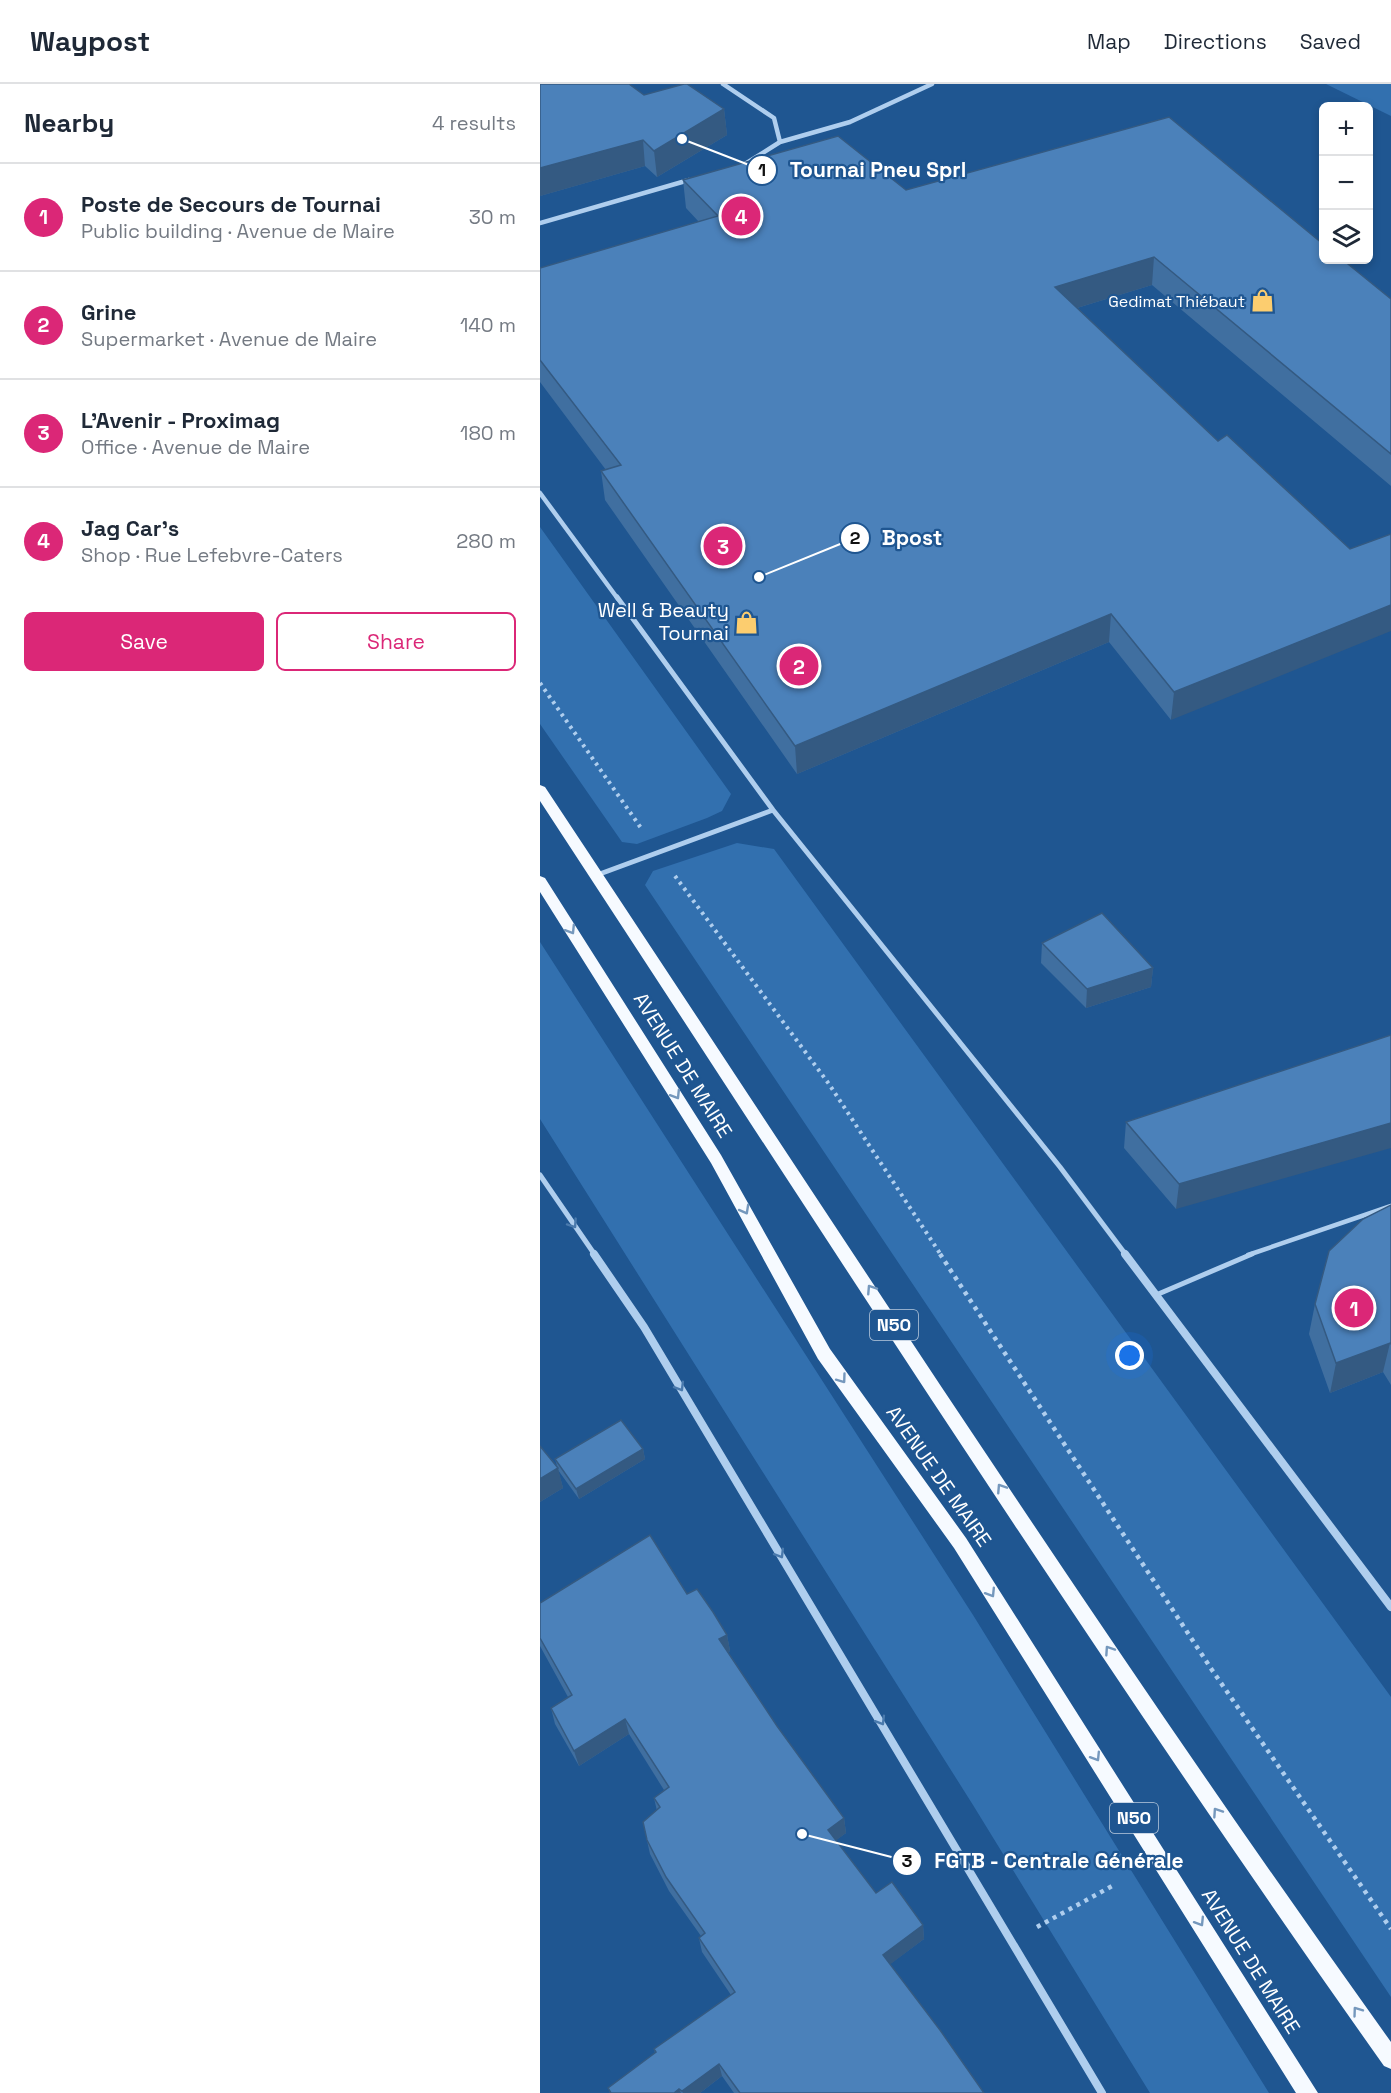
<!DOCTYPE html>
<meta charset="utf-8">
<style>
body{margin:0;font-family:"Space Grotesk",sans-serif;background:#f6f6f7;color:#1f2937}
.controls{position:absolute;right:18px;top:18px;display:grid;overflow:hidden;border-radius:9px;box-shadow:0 3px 9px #0003}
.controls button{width:54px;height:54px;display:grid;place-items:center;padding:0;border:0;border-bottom:2px solid #e0e1e3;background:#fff;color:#1f2937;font:30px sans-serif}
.you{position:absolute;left:590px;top:1272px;width:21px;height:21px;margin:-15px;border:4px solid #fff;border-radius:50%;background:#1a73e8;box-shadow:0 0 0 9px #1a73e833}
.badge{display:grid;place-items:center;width:39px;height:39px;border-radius:50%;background:#db2777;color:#fff;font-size:20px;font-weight:700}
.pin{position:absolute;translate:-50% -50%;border:3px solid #fff;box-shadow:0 2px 6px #0006}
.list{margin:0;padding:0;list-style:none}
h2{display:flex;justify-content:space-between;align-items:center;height:78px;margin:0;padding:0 24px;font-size:26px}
h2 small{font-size:20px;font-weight:400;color:#747a83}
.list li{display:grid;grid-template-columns:39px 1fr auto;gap:18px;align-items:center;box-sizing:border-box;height:108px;padding:0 24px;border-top:2px solid #e0e1e3}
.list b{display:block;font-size:22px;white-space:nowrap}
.list p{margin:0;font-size:20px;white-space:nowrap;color:#747a83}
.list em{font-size:20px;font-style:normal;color:#747a83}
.actions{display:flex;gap:12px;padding:18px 24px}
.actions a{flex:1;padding:14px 0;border:2px solid #db2777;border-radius:9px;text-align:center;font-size:21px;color:#db2777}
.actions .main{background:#db2777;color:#fff}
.icon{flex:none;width:33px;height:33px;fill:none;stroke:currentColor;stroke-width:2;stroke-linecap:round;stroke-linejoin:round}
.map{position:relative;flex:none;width:851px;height:2009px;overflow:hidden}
header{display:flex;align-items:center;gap:36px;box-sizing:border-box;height:84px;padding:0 30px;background:#fff;border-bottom:2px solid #e0e1e3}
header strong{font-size:28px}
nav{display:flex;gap:33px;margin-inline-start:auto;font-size:21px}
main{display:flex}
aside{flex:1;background:#fff}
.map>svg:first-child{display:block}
</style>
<header>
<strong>Waypost</strong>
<nav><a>Map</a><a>Directions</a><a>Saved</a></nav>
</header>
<main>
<aside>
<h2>Nearby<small>4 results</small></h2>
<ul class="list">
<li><span class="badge">1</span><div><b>Poste de Secours de Tournai</b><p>Public building · Avenue de Maire</p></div><em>30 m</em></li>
<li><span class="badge">2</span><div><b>Grine</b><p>Supermarket · Avenue de Maire</p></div><em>140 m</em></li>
<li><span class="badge">3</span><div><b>L'Avenir - Proximag</b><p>Office · Avenue de Maire</p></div><em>180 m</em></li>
<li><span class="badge">4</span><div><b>Jag Car's</b><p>Shop · Rue Lefebvre-Caters</p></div><em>280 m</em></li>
</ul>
<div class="actions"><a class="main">Save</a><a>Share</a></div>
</aside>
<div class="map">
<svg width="851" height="2009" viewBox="0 0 851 2009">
<rect width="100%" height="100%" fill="#1f5691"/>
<path fill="#3270af" d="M786 0H851V32Z
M0 443 191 710 182 727 167 734 97 760 82 758 0 640Z
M197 759 234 765 851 1613V1913L105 801 113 787Z
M0 858 433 1531 729 2009H610L433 1721 0 1035Z"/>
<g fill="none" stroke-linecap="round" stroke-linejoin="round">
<path stroke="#afceee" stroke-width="4" stroke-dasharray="3 4.5" stroke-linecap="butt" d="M0 599 101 744
M135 792 289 1000 401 1171"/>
<path stroke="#afceee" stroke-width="4.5" stroke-dasharray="4 5" stroke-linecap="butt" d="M400 1170 672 1586 851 1845
M497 1843 574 1801"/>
<path stroke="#afceee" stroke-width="4.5" d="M708 1171 851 1122"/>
<path stroke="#afceee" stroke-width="5" d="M616 1211 712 1170"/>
<path stroke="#afceee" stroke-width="4.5" d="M183 0 234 34 240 58 205 80
M240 58 310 38 392 0
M0 139 149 96
M0 409 78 515"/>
<path stroke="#afceee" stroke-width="5" d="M77 513 233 726 520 1083 586 1171
M57 791 233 726
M0 1091 55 1171"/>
<path stroke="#afceee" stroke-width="8" d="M54 1170 104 1243 562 2009
M585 1170 851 1523"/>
<path fill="#f6faff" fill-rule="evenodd" d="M0 701 5 703C284 1123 557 1548 851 1958V1985L844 1982C551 1568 278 1141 0 717Z
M0 792 5 794 181 1071 290 1265 426 1454 778 2009H756L414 1464 278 1275 171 1079 0 808Z"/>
</g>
<path fill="#406fa0" d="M104 11 184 25 187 51 117 93 105 82 0 112Z
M143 96 366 106 851 215V402L612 201 537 224 678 357 631 636 569 558 257 690 65 416 61 387 66 386 0 298V184L159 138 146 124Z
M502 859 613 884 611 903 546 924 501 879Z
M851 951 636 1125 584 1064 586 1038Z
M851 1121V1301L843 1288 790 1309 769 1250 775 1220Z
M0 1362 17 1382 15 1375 103 1365 105 1375 39 1415 18 1386 23 1404 0 1418Z
M147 1510 187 1551 190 1567 188 1568 237 1642 304 1734 306 1749 296 1756 336 1809 383 1841 384 1855 350 1880 444 2009H194L182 1992 160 2009H70L68 2004 115 1969 114 1965 191 1911 162 1868 159 1854 161 1852 129 1807 110 1770 103 1738 117 1727 114 1714 124 1706 89 1650 39 1682 15 1640 11 1624 28 1613 0 1562V1519Z"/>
<path fill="#345a82" d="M184 25 187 51 117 93 114 67Z
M103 56 105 82 0 112V84Z
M614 173 612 201 514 231 515 203Z
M851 521V547L631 636 634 608Z
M571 530 569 558 257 690 255 662Z
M613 884 611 903 546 924 547 905Z
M851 1039V1064L636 1125 639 1100Z
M850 1259 843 1288 790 1309 796 1279Z
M103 1365 105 1375 39 1415 36 1405Z
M18 1384 23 1404 0 1418V1395Z
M187 1551 190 1567 182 1571 179 1555Z
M85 1635 89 1650 39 1682 34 1667Z
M304 1734 306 1749 290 1761 288 1746Z
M383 1841 384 1855 344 1885 343 1871Z
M179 1980 182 1992 160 2009H143L142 2007Z
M139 2005 141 2009H134Z"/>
<path fill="#4b81ba" stroke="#345a82" stroke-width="1.5" d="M0 0H89L104 11 144 0H147L184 25 114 67 103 56 0 84Z
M629 33 783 160V176H803L851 215V370L614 173 515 203 678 357 687 351 810 465 851 450V521L634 608 571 530 255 662 61 387 81 381 0 276V184L178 132 143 96 298 52 366 106Z
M562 829 613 884 547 905 502 859Z
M851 951V1039L639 1100 586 1038Z
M851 1121V1260L850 1259 796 1279 775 1220 789 1167 823 1135Z
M81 1336 103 1365 36 1405 15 1375Z
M0 1362 18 1384 0 1395Z
M110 1451 147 1510 157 1505 173 1528 187 1551 179 1555 237 1642 304 1734 288 1746 336 1809 352 1798 383 1841 343 1871 400 1946 444 2009H200L179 1980 142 2007 139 2005 134 2009H71L68 2004 116 1968 114 1965 195 1908 159 1854 165 1849 126 1793 107 1756 103 1738 120 1723 114 1714 129 1703 85 1635 34 1667 11 1624 32 1611 0 1554V1519Z"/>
<defs><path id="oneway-chevron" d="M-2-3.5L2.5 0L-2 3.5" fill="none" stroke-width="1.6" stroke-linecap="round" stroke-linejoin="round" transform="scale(1.5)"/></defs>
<g stroke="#7598bd">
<use href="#oneway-chevron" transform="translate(31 846) rotate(58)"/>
<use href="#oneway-chevron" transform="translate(136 1011) rotate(58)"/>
<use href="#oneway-chevron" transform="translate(205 1126) rotate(61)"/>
<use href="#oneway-chevron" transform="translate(331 1205) rotate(-123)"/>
<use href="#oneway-chevron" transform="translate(302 1295) rotate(54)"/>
<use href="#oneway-chevron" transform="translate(461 1404) rotate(-123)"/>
<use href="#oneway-chevron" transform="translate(451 1509) rotate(58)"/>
<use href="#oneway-chevron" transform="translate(569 1566) rotate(-124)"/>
<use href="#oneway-chevron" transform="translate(556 1673) rotate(58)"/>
<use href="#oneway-chevron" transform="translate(677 1728) rotate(-124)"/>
<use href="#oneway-chevron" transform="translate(660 1838) rotate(58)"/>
<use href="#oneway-chevron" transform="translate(817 1927) rotate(-126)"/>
</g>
<g stroke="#4a7aad">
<use href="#oneway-chevron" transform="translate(33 1140) rotate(56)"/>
<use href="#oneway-chevron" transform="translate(140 1303) rotate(59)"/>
<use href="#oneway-chevron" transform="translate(240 1470) rotate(59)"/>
<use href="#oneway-chevron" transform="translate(341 1637) rotate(59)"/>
</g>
<defs>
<symbol id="shop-bare" viewBox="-9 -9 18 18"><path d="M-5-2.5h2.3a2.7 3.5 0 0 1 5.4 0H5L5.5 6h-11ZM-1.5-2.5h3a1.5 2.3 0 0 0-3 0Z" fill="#fccd6f" stroke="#1f5691" stroke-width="2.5" paint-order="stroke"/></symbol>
</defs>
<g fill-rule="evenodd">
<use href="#shop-bare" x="706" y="200" width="33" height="33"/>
<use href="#shop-bare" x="190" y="522" width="33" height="33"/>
</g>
<g text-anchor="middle" stroke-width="4.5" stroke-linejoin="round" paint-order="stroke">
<g font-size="16" fill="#fff" stroke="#1f5691" text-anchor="end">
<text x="705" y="223">Gedimat Thiébaut</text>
</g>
<g fill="#1f5691" stroke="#bcccde" stroke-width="1.5">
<rect x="330" y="1226" width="48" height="30" rx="4.5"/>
<rect x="570" y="1719" width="48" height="30" rx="4.5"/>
</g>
<g font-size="18" font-weight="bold" fill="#fff">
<text x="354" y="1247">N50</text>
<text x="594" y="1740">N50</text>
</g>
<g font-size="20" fill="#fff" stroke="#1f5691" text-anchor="end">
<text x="189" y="533">Well &amp; Beauty<tspan x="189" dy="23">Tournai</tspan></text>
</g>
<g font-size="20" fill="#fff" stroke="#1f5691">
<text transform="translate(143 981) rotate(58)" y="7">AVENUE DE MAIRE</text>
<text transform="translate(399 1392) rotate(55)" y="7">AVENUE DE MAIRE</text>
<text transform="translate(711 1877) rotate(58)" y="7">AVENUE DE MAIRE</text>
</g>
</g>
<path fill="none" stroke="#fff" stroke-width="2" d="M142 55L222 86M219 493L315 454M262 1750L367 1777"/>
<g fill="#fff" stroke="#1f5691" stroke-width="2">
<circle cx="142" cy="55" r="6"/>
<circle cx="219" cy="493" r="6"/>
<circle cx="262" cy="1750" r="6"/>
<circle cx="222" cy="86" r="15"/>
<circle cx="315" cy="454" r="15"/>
<circle cx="367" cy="1777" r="15"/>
</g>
<g font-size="18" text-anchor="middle" font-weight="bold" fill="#111">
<text x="222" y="92">1</text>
<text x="315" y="460">2</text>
<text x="367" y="1783">3</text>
</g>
<g font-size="21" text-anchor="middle" font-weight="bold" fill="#fff" stroke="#1f5691" stroke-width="4.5" stroke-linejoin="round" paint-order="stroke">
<text x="338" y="93">Tournai Pneu Sprl</text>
<text x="372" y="461">Bpost</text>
<text x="519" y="1784">FGTB - Centrale Générale</text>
</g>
</svg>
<div class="controls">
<button>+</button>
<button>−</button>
<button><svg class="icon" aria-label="layers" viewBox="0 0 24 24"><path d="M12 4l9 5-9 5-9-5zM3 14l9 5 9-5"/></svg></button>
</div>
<div class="you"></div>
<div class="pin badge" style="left:814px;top:1224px">1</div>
<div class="pin badge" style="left:259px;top:582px">2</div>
<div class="pin badge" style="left:183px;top:462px">3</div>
<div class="pin badge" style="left:201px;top:132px">4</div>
</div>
</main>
